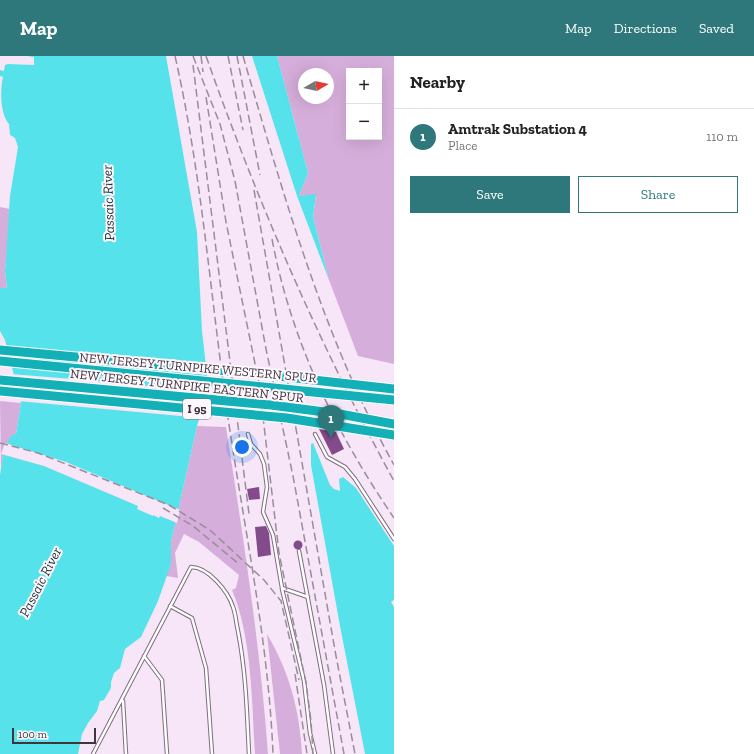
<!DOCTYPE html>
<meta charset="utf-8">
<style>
body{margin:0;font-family:"Zilla Slab",serif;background:#f6f6f6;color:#222}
.controls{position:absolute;right:12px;top:12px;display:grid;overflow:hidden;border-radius:0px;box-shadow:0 4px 16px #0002}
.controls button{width:36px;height:36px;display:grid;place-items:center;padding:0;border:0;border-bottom:1px solid #e0e0e0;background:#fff;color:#222;font:20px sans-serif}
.compass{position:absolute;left:298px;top:12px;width:36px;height:36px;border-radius:50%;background:#fff;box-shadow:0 4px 16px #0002;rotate:81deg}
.scale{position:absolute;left:12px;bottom:10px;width:84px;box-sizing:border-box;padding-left:4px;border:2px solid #3d363d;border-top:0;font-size:11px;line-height:14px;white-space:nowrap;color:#3d363d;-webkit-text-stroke:3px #fef7fe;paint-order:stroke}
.you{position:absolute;left:242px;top:391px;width:14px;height:14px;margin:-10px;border:3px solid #fff;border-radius:50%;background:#1a73e8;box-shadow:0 0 0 6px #1a73e833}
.badge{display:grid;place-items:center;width:26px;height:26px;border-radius:50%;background:#2e787c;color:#fff;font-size:13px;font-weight:700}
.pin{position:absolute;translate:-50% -33px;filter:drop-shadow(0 1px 2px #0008)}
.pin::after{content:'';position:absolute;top:21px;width:14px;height:12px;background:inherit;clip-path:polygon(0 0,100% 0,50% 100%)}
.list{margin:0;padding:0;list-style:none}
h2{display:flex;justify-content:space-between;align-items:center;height:52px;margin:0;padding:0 16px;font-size:17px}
h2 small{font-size:13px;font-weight:400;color:#767676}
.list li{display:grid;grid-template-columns:26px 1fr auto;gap:12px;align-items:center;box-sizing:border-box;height:56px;padding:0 16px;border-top:1px solid #e0e0e0}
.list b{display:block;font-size:15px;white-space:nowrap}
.list p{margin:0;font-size:13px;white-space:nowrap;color:#767676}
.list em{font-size:13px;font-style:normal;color:#767676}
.actions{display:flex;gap:8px;padding:12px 16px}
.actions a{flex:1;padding:9px 0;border:1px solid #2e787c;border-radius:0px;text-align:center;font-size:14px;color:#2e787c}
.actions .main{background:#2e787c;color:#fff}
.map{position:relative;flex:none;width:394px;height:698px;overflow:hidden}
header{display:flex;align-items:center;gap:24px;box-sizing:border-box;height:56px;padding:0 20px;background:#2e787c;color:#fff}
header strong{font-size:19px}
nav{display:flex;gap:22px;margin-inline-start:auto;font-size:14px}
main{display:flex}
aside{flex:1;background:#fff}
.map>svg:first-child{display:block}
</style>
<header>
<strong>Map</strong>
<nav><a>Map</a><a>Directions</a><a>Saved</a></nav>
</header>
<main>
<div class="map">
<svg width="394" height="698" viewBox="0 0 394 698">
<rect width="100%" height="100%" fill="#f6e6f8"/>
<path fill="#d6aedb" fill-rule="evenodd" d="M277 0H394V308L358 300 329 224 313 161 316 139 299 140 308 117ZM349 15H379V81H349ZM304 18H328V42H304Z
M0 151 10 153 5 216 7 233 0 232Z
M0 345 21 347 16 378 4 392 1 413Z
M197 370 226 371C243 480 260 588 268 698H255C252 649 252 580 232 534L236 532 239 519 199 486 184 478 175 497 178 522 166 520 171 508V486Z
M267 578C289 615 300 655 302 698H280Z"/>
<path fill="#56e2ea" d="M27 0H166L197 176 202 275 208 328 206 341 197 370 171 486V508L158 545 141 581 125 593 120 612 114 617 111 626V632L104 644 100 645 97 655 88 667 82 678 78 698H0V419L4 392 12 379 16 378 21 347 5 284 0 275V232H7L5 216 10 140 18 91 15 82 10 79 9 68C0 58 0 34 3 21L0 20V14L4 15 5 9 8 8 34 9V1Z
M252 0H277L308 117 299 140 316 138 313 161 329 224 297 140Z
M313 387 330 429 334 433 340 435 339 423 343 421 356 432 394 490V544L391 546 394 551V698H365L340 570 311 409V388Z"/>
<path fill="#f6e6f8" d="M11 318 85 324 209 336 202 362 18 345Z
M5 387 66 406 180 454 177 467 160 460 159 462 153 459V460L137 453 138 450 44 410 1 398Z"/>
<path fill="#844b8c" d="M319 373 336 376 344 393 332 399Z
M259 431 260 443 249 444 247 433Z
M266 470 269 477 271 499 258 501 255 471Z
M293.5 489a4.5 4.5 0 1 1 9 0a4.5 4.5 0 1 1-9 0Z"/>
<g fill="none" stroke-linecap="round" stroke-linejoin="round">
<defs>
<path id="lane" d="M248 378 251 388 260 398 264 408 267 431 263 456 273 479 282 532 308 541
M315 378 327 401 345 411 355 423 394 483
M299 495 324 629 333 698
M282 533 304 625 310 677 315 698
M170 550 192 562 206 612 212 698
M144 600 162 624 167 698
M123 645 126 698
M93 698 191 511C208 511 228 535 233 551 236 559 236 567 238 575 246 616 247 657 249 698"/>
</defs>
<use href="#lane" stroke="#7d6f7f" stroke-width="4.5"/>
<use href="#lane" stroke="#fff" stroke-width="2.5"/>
<path stroke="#988d99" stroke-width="1.5" stroke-dasharray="8 4" stroke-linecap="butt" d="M175 0C200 110 209 222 224 333 240 454 268 575 273 698
M193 0 220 68 235 125 266 293 293 420 344 698
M201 0 203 16
M206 0C258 147 319 288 394 425
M228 0 243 74
M237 0 260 119
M243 0C284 140 323 281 394 409
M193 9 249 458
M206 41 226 166 259 327 279 497 306 627 311 665 313 698
M254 134 336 600 355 698
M272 183C291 285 336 377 394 462
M0 387 38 397 169 449 210 474 264 524 281 545 299 624
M163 452 193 470 239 508
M295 618 307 698"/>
<defs>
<path id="highway-bridge" d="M0 294 260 318 394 333
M0 305 394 344
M0 324 271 349 340 358 394 368
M0 335 287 362 394 379"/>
</defs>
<use href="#highway-bridge" stroke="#fff" stroke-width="11" stroke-linecap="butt"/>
<use href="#highway-bridge" stroke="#13b0b8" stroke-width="9"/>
</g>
<g text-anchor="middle" stroke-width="4" stroke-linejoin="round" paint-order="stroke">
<rect fill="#fef7fe" stroke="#777077" stroke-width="1" x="183" y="343" width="28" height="20" rx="3"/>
<g font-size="12" font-weight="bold" fill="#3d363d">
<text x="197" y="357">I 95</text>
</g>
<g font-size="13" fill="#3d363d" stroke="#fef7fe">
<text transform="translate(198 311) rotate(5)" y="5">NEW JERSEY TURNPIKE WESTERN SPUR</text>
<text transform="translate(187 329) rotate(6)" y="5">NEW JERSEY TURNPIKE EASTERN SPUR</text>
</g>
<g font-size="14" font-style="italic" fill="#1c3435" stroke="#fef7fe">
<text transform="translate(108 147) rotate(-92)" y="5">Passaic River</text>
<text transform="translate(40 526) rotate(-63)" y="5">Passaic River</text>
</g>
</g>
</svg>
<div class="controls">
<button>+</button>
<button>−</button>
</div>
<svg class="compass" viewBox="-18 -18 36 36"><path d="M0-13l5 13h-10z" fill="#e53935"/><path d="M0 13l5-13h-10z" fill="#767676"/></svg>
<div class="scale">100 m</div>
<div class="you"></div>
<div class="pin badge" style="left:331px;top:382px">1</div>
</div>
<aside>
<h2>Nearby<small></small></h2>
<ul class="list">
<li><span class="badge">1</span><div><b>Amtrak Substation 4</b><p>Place</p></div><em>110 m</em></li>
</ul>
<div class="actions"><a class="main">Save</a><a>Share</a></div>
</aside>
</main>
